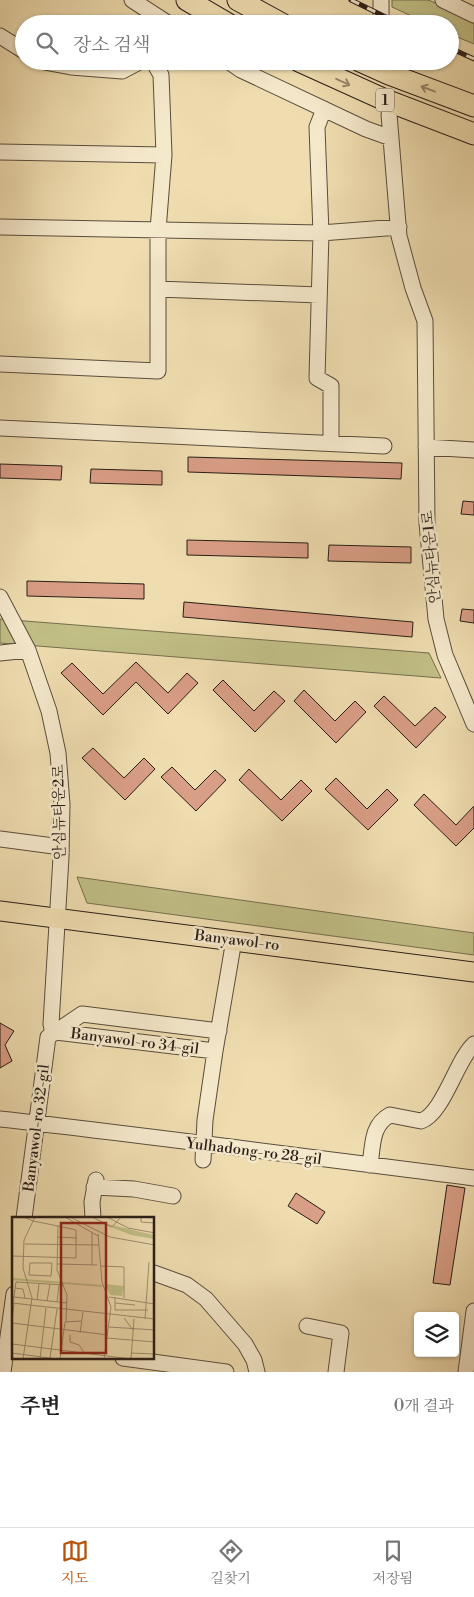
<!DOCTYPE html>
<html lang="ko">
<meta charset="utf-8">
<style>
body{margin:0;font-family:"Libre Bodoni","Noto Serif KR",serif;background:#f6f6f6;color:#222}
.controls{position:absolute;right:15px;bottom:15px;display:grid;overflow:hidden;border-radius:5px;box-shadow:0 1px 4px #0004}
.controls button{width:45px;height:45px;display:grid;place-items:center;padding:0;border:0;border-bottom:1px solid #e0e0e0;background:#fff;color:#222;font:25px sans-serif}
.list{margin:0;padding:0;list-style:none}
h2{display:flex;justify-content:space-between;align-items:center;height:65px;margin:0;padding:0 20px;font-size:21px}
h2 small{font-size:16px;font-weight:400;color:#767676}
.icon{flex:none;width:28px;height:28px;fill:none;stroke:currentColor;stroke-width:2;stroke-linecap:round;stroke-linejoin:round}
.map{position:relative;flex:none;width:474px;height:1372px;overflow:hidden}
.search{position:absolute;background:#fff;box-shadow:0 1px 4px #0004;left:15px;right:15px;top:15px;height:55px;display:flex;align-items:center;gap:12px;box-sizing:border-box;padding:0 18px;border-radius:28px;color:#767676;font-size:19px}
.sheet{height:155px;background:#fff}
nav{display:flex;justify-content:space-around;align-items:center;box-sizing:border-box;height:70px;border-top:1px solid #e0e0e0;background:#fff;font-size:14px;color:#767676}
nav a{display:grid;justify-items:center;gap:2px}
nav .on{color:#b45309}
.map>svg:first-child{display:block}
</style>
<div class="map">
<svg width="474" height="1372" viewBox="0 0 474 1372">
<rect width="100%" height="100%" fill="#efddb0"/>
<filter id="stains"><feTurbulence type="fractalNoise" baseFrequency=".004" numOctaves="4"/><feColorMatrix values="0 0 0 0 .2 0 0 0 0 .09 0 0 0 0 .02 0 0 0 .5 -.17"/></filter>
<radialGradient id="worn" r=".72"><stop offset=".6" stop-color="#630" stop-opacity="0"/><stop offset="1" stop-color="#630" stop-opacity=".3"/></radialGradient>
<path fill="#c1bf86" stroke="#756e4e" d="M392 0H428L474 18V44L450 34V24H429L392 7Z
M0 619 429 653 441 678 0 643Z
M77 877 474 933V955L87 903Z"/>
<path fill="#d99e86" stroke="#291d17" d="M188 457 402 463 401 479 188 472Z
M0 464 62 466 61 480 0 478Z
M91 469 162 471V485L90 483Z
M463 501 474 502V515L461 514Z
M187 540 308 543V558L187 555Z
M329 545 411 547V563L328 561Z
M27 581 144 584V599L27 596Z
M184 602 413 622 412 637 183 617Z
M462 609 474 610V623L460 621Z
M136 662 168 693 187 673 198 683 168 714 136 682 103 715 61 673 72 663 103 694Z
M223 680 254 711 274 691 285 701 255 732 213 690Z
M304 690 335 721 355 701 366 712 336 743 294 701Z
M384 696 415 726 435 707 446 717 416 748 374 706Z
M93 748 124 778 144 758 155 769 125 800 82 758Z
M172 767 195 790 215 770 226 780 196 811 161 777Z
M249 769 281 800 301 780 312 791 282 821 239 780Z
M336 778 367 809 387 789 398 800 368 830 325 789Z
M424 794 456 825 474 806V828L456 846 414 805Z
M0 1023 14 1031 5 1045 12 1061 0 1068Z
M447 1185 465 1188 450 1285 433 1283Z
M296 1193 325 1212 317 1224 288 1206Z"/>
<g fill="none" stroke-linecap="round" stroke-linejoin="round">
<defs>
<path id="minor" d="M132 0 169 24
M381 0V24
M443 0 474 15
M0 36 24 51
M39 61 71 67 122 71 141 61
M228 61 241 70 366 129 391 138
M324 109 317 127 321 233 317 378 331 386V443
M389 114 399 236 413 288 425 321 427 523 436 619 445 655 474 724
M0 152 164 155
M0 227 321 233 399 227
M158 289 319 295
M0 364 158 371V230L164 155 161 75 153 61
M0 428 384 446
M426 447 474 450
M0 597 28 650 49 711 58 753 62 804 61 857 51 1024 53 1034
M0 653 28 650
M0 839 61 847
M56 1032 215 1051
M0 1119C158 1137 316 1158 474 1178
M203 1160 205 1120 215 1051 234 940
M370 1165C373 1146 371 1125 390 1115L421 1121C443 1114 457 1059 474 1044
M94 1187 134 1189 173 1196
M24 1218 48 1037 82 1014 219 1031
M93 1218 92 1202 96 1180
M154 1273 187 1285 206 1299 245 1344 254 1360 257 1372
M307 1326 341 1333 336 1372
M123 1358 226 1372
M3 1372 14 1294
M466 1372 474 1311"/>
<path id="major" d="M0 911 474 972"/>
<path id="highway" d="M187 0 228 24
M238 0 282 24
M299 61 383 99 474 134
M360 61 389 74 474 106"/>
</defs>
<use href="#minor" stroke="#5a4d3d" stroke-width="17"/>
<use href="#major" stroke="#291d17" stroke-width="21"/>
<use href="#highway" stroke="#291d17" stroke-width="23"/>
<use href="#minor" stroke="#f5e9cc" stroke-width="15"/>
<use href="#major" stroke="#efddb0" stroke-width="19"/>
<use href="#highway" stroke="#efddb0" stroke-width="21"/>
<defs>
<path id="rail" d="M351 0 400 24
M450 48 474 59"/>
</defs>
<use href="#rail" stroke="#291d17" stroke-width="5"/>
<use href="#rail" stroke="#f5e9cc" stroke-width="3" stroke-dasharray="9" stroke-linecap="butt"/>
</g>
<defs><path id="oneway-shaft" d="M-6 0H5M1.5-3L5.5 0L1.5 3" fill="none" stroke-width="1.6" stroke-linecap="round" stroke-linejoin="round" transform="scale(1.25)"/></defs>
<g stroke="#96876b">
<use href="#oneway-shaft" transform="translate(343 82) rotate(25)"/>
<use href="#oneway-shaft" transform="translate(428 89) rotate(-159)"/>
</g>
<g text-anchor="middle" stroke-width="5" stroke-linejoin="round" paint-order="stroke">
<rect fill="#f5e9cc" stroke="#665a4d" stroke-width="1" x="376" y="88.5" width="18" height="23" rx="4"/>
<g font-size="14" font-weight="bold" fill="#291d17">
<text x="385" y="105">1</text>
</g>
<g font-size="15" fill="#291d17" stroke="#f5e9cc">
<text transform="translate(431 557) rotate(-95)" y="5">안심뉴타운1로</text>
<text transform="translate(59 812) rotate(-91)" y="5">안심뉴타운2로</text>
<text transform="translate(237 940) rotate(7)" y="5">Banyawol-ro</text>
<text transform="translate(135 1041) rotate(7)" y="5">Banyawol-ro 34-gil</text>
<text transform="translate(36 1128) rotate(-83)" y="5">Banyawol-ro 32-gil</text>
<text transform="translate(254 1151) rotate(7)" y="5">Yulhadong-ro 28-gil</text>
</g>
</g>
<g transform="translate(12 1217)">
<rect width="142" height="142" fill="#efddb0"/>
<path d="M86 5 142 18V22L119 18ZM0 61 90 68 91 70 0 63ZM93 67 112 69 110 79 98 78Z" fill="#c1bf86"/>
<path fill="none" stroke="#a09073" stroke-width="1" d="M23 0 21 4 46 9 45 53 55 78 54 104M53 0 86 19M58 0 98 20 143 28M80 0 100 10 109 0M95 0 116 11 143 16M129 0V5L143 6M80 16V48M86 17 90 65 99 90 92 142M46 20 65 21M13 27 87 28M0 39 64 41V13L46 9M18 46H40L39 59 17 58ZM45 47 85 48M89 49 112 50V81M3 71 11 72 13 81M2 80 55 86M97 80 143 87M103 80V93H136M25 83 27 67M35 84 38 67M45 85 47 68M0 86 143 102M103 86 123 88M1 87 4 65 52 68M112 101 121 113M133 102 137 45M0 103 2 87M0 106 96 118M97 110 143 113M68 116 71 95M58 118V125L67 128 73 137M95 121 143 125M0 127 119 142M0 136 45 142M119 136 143 137M38 141 45 92M11 142 20 81 11 51 12 23 21 4 12 0M28 142 34 91M48 142 53 105 70 104M119 142 122 102"/>
<path fill="#8f2418" fill-opacity="0.15" stroke="#8f2418" stroke-width="2.5" d="M49 6H94V136H49Z"/>
<rect width="142" height="142" fill="none" stroke="#291d17" stroke-width="2.5"/>
</g>
<rect width="100%" height="100%" filter="url(#stains)"/>
<rect width="100%" height="100%" fill="url(#worn)"/>
</svg>
<div class="controls">
<button><svg class="icon" aria-label="layers" viewBox="0 0 24 24"><path d="M12 4l9 5-9 5-9-5zM3 14l9 5 9-5"/></svg></button>
</div>
<div class="search"><svg class="icon" aria-label="search" viewBox="0 0 24 24"><circle cx="10" cy="10" r="6"/><path d="M15 15l6 6"/></svg>장소 검색</div>
</div>
<section class="sheet">
<h2>주변<small>0개 결과</small></h2>
<ul class="list">
</ul>
</section>
<nav>
<a class="on"><svg class="icon" aria-label="map" viewBox="0 0 24 24"><path d="M3 6l6-2 6 2 6-2v14l-6 2-6-2-6 2zM9 4v14M15 6v14"/></svg>지도</a>
<a><svg class="icon" aria-label="directions" viewBox="0 0 24 24"><path d="M12 3l9 9-9 9-9-9zM9 14v-3h6M13 9l2 2-2 2"/></svg>길찾기</a>
<a><svg class="icon" aria-label="saved" viewBox="0 0 24 24"><path d="M7 4h10v16l-5-4-5 4z"/></svg>저장됨</a>
</nav>
